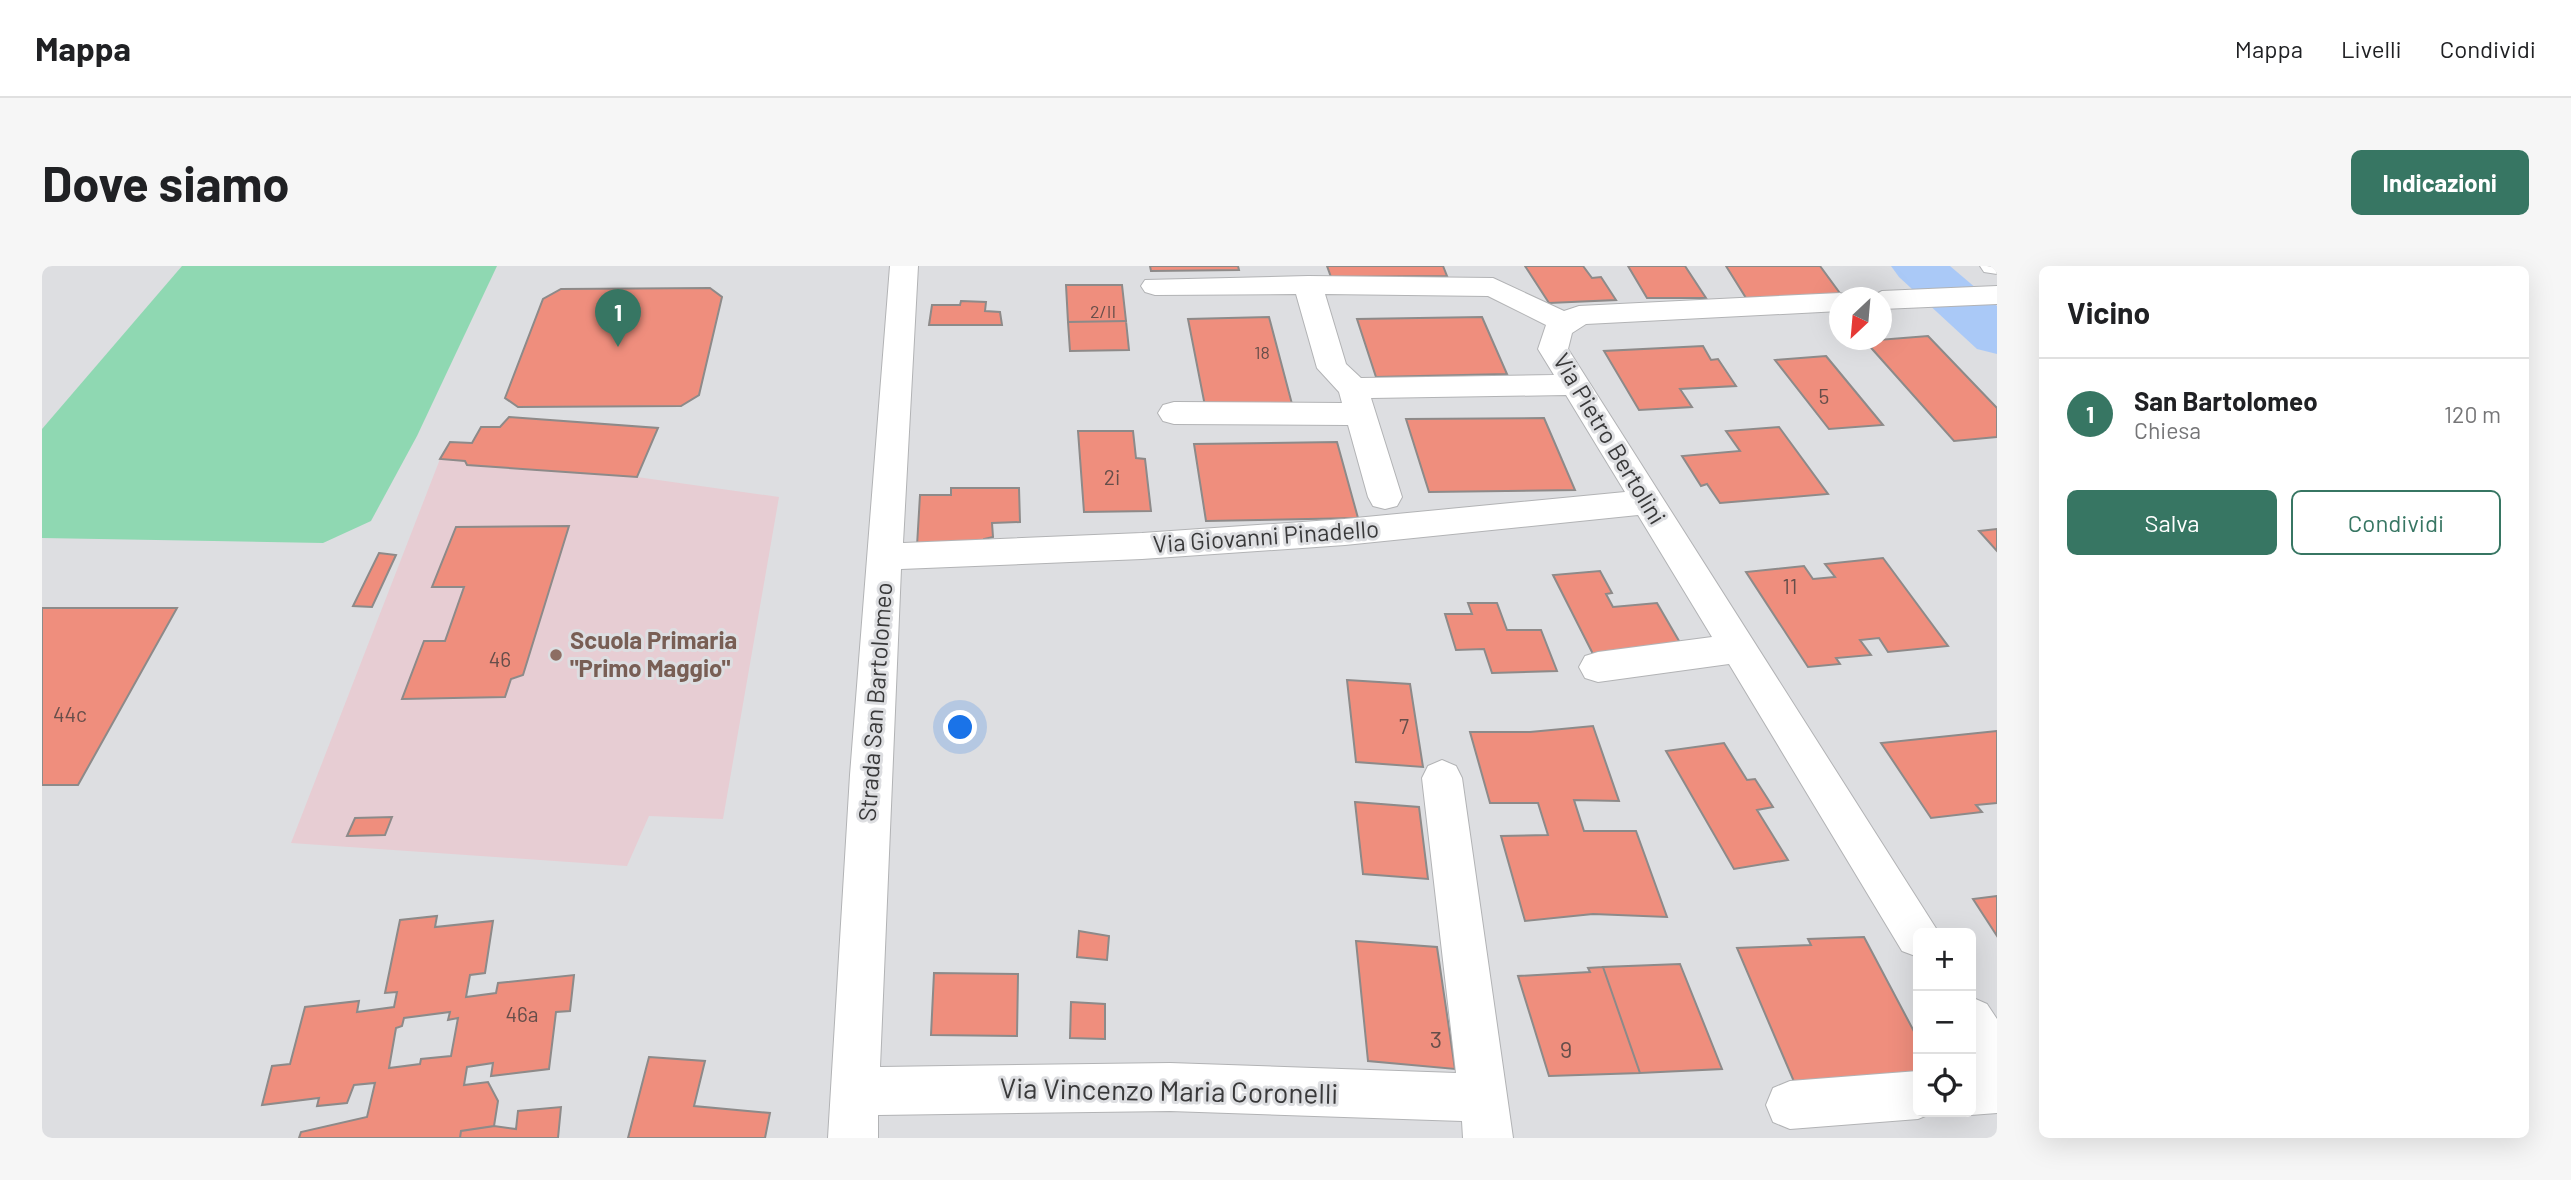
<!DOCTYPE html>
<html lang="it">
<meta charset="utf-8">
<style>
body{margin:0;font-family:Barlow,sans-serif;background:#f6f6f6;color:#202124}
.controls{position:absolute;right:21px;bottom:21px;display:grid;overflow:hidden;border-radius:10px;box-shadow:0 7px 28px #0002}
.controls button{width:63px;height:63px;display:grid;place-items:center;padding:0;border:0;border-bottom:2px solid #e0e0e0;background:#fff;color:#202124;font:35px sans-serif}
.compass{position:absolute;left:1787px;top:21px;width:63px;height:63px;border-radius:50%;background:#fff;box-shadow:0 7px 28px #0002;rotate:206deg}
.you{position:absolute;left:919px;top:462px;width:24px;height:24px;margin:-18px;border:5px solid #fff;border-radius:50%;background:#1a73e8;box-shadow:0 0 0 10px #1a73e833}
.badge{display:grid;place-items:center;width:46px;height:46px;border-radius:50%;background:#377663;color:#fff;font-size:23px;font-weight:700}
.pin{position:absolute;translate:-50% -58px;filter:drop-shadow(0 2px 4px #0008)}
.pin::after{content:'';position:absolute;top:37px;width:24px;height:21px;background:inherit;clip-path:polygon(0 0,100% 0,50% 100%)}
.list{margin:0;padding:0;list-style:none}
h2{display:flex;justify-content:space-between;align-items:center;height:91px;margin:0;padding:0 28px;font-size:30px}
h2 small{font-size:23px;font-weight:400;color:#757577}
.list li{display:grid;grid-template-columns:46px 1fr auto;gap:21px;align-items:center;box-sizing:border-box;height:112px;padding:0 28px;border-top:2px solid #e0e0e0}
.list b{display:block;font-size:26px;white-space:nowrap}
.list p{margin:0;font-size:23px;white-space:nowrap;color:#757577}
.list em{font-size:23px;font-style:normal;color:#757577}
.actions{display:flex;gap:14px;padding:21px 28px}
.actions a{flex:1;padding:16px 0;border:2px solid #377663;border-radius:10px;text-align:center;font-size:24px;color:#377663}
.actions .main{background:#377663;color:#fff}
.icon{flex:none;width:38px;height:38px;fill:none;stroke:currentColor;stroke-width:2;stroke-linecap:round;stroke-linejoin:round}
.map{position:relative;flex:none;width:1955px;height:872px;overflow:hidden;border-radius:10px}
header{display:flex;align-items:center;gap:42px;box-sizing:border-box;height:98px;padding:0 35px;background:#fff;border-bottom:2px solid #e0e0e0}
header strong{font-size:33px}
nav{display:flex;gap:38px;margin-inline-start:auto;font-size:24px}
.intro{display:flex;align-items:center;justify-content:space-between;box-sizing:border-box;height:168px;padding:0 42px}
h1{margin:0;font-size:49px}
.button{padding:18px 32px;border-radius:10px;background:#377663;color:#fff;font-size:24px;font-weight:700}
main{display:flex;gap:42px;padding:0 42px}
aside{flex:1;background:#fff;border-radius:10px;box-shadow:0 7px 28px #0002}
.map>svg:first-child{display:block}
</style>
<header>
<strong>Mappa</strong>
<nav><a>Mappa</a><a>Livelli</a><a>Condividi</a></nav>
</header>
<div class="intro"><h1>Dove siamo</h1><a class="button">Indicazioni</a></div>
<main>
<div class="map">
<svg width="1955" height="872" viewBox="0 0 1955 872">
<rect width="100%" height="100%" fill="#dddee1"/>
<path fill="#e7cdd3" d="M398 193 423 195 425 199 595 211 737 231 681 553 607 550 585 600 249 577Z"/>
<path fill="#8fd8b2" d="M140 0H455L375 170 329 255 281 277 0 272V163Z"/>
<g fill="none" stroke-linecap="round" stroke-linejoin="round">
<path fill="#aac9f7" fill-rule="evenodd" d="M1849 0H1908L1955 40V88L1935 83 1857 11Z"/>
</g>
<path fill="#ef8e7d" stroke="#8d8a89" stroke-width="2" fill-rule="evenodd" d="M1108 0H1196L1197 4 1109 5Z
M1285 0H1401L1405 10 1289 11Z
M1483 0H1541L1550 12 1559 11 1574 34 1507 37Z
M1586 0H1643L1664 32H1605Z
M1684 0H1778L1800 30 1704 32Z
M1024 19H1080L1084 55 1026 56Z
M668 22 680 31 657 129 639 140 476 141 463 132 501 33 519 23Z
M919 35 944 36 943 45 958 46 960 59H887L890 39H918Z
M1227 51 1250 138 1163 140 1146 53Z
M1440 51 1465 108 1334 111 1315 53Z
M1084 55 1087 84 1028 85 1026 56Z
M1886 70 1955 142V171L1912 175 1823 75Z
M1661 80 1669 94 1676 93 1694 120 1638 123 1650 141 1597 144 1562 85Z
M1784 90 1841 159 1787 163 1733 94Z
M467 151 616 162 595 211 425 199 423 195 398 193 408 176 430 177 439 161H458Z
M1502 152 1533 224 1387 226 1364 153Z
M1737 161 1786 228 1678 237 1665 218 1659 220 1640 190 1698 185 1684 165Z
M1036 165H1091L1094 192 1103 193 1109 245 1042 246Z
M1295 176 1316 252 1164 255 1152 178Z
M909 222H977L978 256 950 257 951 271 942 273V279L875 280 878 229H909Z
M527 260 481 409 469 413 463 431 360 433 382 375H403L422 321H390L414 261Z
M1955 263V285L1937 265Z
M337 287 354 289 330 341 311 340Z
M1841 292 1906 380 1846 386 1837 372 1818 374 1829 389 1794 392 1798 398 1766 401 1704 306 1762 300 1771 313 1793 311 1783 298Z
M1558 305 1570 327 1564 328 1571 341 1615 337 1644 387 1555 396 1511 309Z
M1426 337H1455L1465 364H1499L1515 405 1450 407 1442 383 1414 384 1403 348H1430Z
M0 342H135L36 519H0Z
M1305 414 1368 418 1381 501 1314 496Z
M1551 460 1577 535 1532 534 1542 565H1594L1625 651 1551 648 1483 655 1459 570 1506 569 1496 537H1448L1428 466H1488Z
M1955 465V537L1934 539 1940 546 1889 552 1839 477Z
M1682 477 1705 514 1713 513 1731 541 1715 544 1746 594 1692 603 1624 485Z
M1313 536 1377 541 1386 613 1321 608Z
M350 551 343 569 305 570 313 552Z
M1955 630V670L1931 633Z
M395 650 393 661 451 655 443 707 428 709 424 731 454 727 456 717 532 709 528 745 514 746 507 803 449 810 451 797 425 801 422 819 446 816 456 835 452 860 419 865 418 872H257L259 866 325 851 333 817 312 819 305 837 275 840 277 832 220 839 230 800 248 798 263 741 317 735 315 746 352 741 355 726 343 727 358 654ZM408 746 406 754 416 752 409 790 379 793 378 798 347 802 354 762 360 760 362 752Z
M1037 665 1067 670 1065 694 1035 691Z
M1822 671 1876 773V812L1753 818 1695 682 1769 679 1766 673Z
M1314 675 1395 681 1413 803 1326 795Z
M1638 698 1680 803 1598 807 1561 701Z
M1561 701 1598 807 1507 810 1476 710 1548 706 1546 702Z
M892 707 976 708 975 770 889 769Z
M1029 736 1063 738V773L1028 772Z
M607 791 663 795 652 840 728 847 723 872H586Z
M519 841 516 872H418L419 865 452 860 474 863 476 845Z"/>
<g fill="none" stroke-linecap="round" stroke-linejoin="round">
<defs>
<path id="minor" d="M848 0H876L861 277 1100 267 1303 253 1583 226 1524 129 1329 132 1360 231 1355 240 1343 243 1331 240 1326 231 1306 159 1132 158 1121 155 1116 147 1121 139 1132 136 1300 137 1297 126 1275 102 1254 28 1113 29 1103 26 1099 20 1103 14 1266 10 1451 12 1522 45 1537 40 1798 27 1808 30 1798 32V45L1544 58 1530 67 1526 83 1897 667H1876V691L1860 685 1687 398 1556 416 1543 412 1537 401 1543 390 1556 386 1670 371 1596 249 1303 279 1100 293 859 303 838 801 1128 797 1414 807 1380 512 1386 500 1400 494 1414 500 1420 512 1471 872H1421L1420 855 1128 845 836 849V872H786L808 509ZM1283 28 1446 30 1504 59 1496 83 1512 109 1319 112 1304 98Z
M1938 0H1955V8L1942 6Z
M1955 20V38L1840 43V32H1827L1840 25Z
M1929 731 1945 738 1955 753V847L1929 849 1921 846H1929Z
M1876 805V846H1893L1876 853 1748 863 1731 856 1724 839 1731 822 1748 815Z"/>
</defs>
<use href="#minor" stroke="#b2b3b5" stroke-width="2"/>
<use href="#minor" fill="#fff" fill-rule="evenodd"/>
</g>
<circle fill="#8d6e63" stroke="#dddee1" stroke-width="2.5" cx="514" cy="389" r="7"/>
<g text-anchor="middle" stroke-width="6" stroke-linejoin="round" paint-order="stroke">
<g font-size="18" fill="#664e4a">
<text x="1061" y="52">2/II</text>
<text x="1220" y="93">18</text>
</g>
<g font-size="21" fill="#664e4a">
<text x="1782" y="138">5</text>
<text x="1070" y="219">2i</text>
<text x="1748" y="328">11</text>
<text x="458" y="401">46</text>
<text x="28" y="456">44c</text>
<text x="1362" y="468">7</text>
<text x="480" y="756">46a</text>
</g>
<g font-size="24" fill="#383839" stroke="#dddee1">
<text transform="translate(1567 173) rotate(59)" y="8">Via Pietro Bertolini</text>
<text transform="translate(1224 271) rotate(-4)" y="8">Via Giovanni Pinadello</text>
<text transform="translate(834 436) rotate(-86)" y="8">Strada San Bartolomeo</text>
</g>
<g font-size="24" font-weight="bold" fill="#785e54" stroke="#dddee1" text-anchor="start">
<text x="528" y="383">Scuola Primaria<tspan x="528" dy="28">"Primo Maggio"</tspan></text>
</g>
<g font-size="24" fill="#664e4a">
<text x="1394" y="782">3</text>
<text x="1524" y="792">9</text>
</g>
<g font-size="28" fill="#383839" stroke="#dddee1">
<text transform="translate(1127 825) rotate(1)" y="10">Via Vincenzo Maria Coronelli</text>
</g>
</g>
</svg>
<div class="controls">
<button>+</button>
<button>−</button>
<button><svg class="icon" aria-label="locate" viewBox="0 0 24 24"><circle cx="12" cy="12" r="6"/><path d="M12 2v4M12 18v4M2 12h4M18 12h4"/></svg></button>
</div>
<svg class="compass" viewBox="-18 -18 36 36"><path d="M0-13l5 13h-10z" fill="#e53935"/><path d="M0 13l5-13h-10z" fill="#757577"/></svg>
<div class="you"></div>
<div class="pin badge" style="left:576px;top:81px">1</div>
</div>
<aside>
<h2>Vicino<small></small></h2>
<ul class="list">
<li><span class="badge">1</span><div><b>San Bartolomeo</b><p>Chiesa</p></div><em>120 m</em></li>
</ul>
<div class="actions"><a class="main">Salva</a><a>Condividi</a></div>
</aside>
</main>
